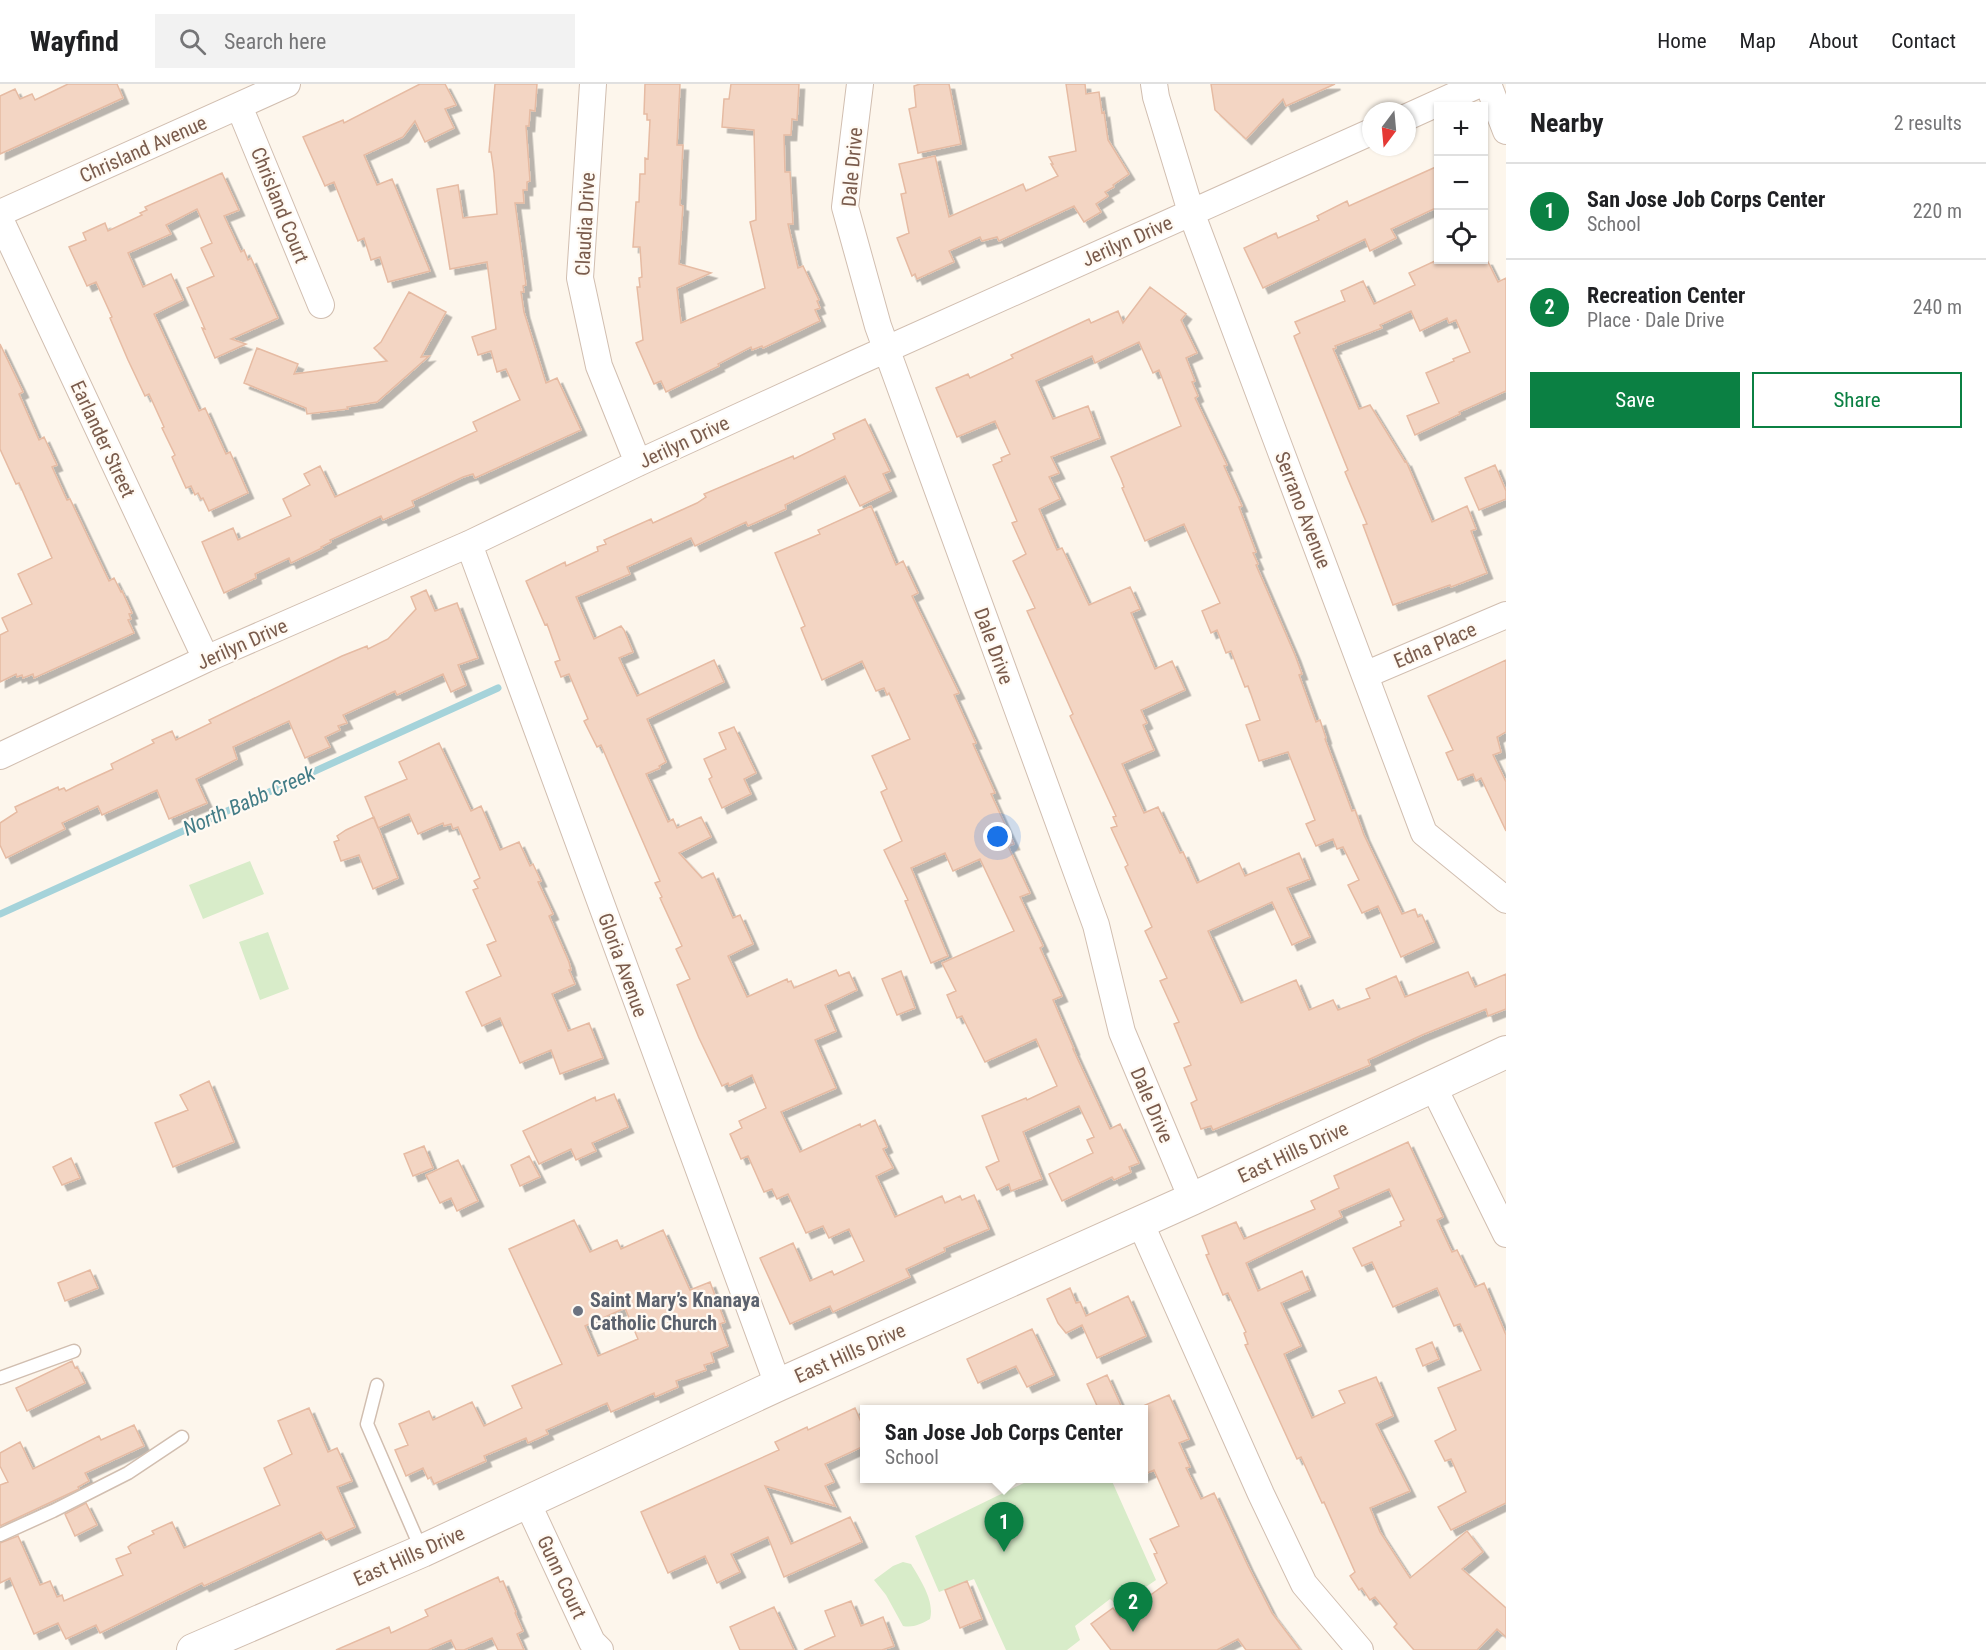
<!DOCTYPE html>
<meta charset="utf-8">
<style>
body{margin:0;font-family:"Roboto Condensed",sans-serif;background:#f2f2f2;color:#202124}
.controls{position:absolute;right:18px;top:18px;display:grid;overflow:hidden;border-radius:0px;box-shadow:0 2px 4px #0004}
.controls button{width:54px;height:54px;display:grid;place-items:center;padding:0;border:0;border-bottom:2px solid #e0e0e0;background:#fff;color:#202124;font:30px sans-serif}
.compass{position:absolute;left:1362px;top:18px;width:54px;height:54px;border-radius:50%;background:#fff;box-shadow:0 2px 4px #0004;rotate:196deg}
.you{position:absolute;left:998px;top:753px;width:21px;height:21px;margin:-15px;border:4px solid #fff;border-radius:50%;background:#1a73e8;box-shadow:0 0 0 9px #1a73e833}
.badge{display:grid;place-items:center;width:39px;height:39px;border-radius:50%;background:#0b8043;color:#fff;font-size:20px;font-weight:700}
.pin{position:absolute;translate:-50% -50px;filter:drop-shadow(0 2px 3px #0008)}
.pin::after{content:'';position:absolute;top:32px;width:21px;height:18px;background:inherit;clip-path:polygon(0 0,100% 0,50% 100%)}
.popup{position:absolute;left:860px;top:1321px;width:288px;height:78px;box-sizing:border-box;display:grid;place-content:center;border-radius:0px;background:#fff;filter:drop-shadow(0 2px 4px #0005);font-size:20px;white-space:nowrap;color:#757577}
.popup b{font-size:22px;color:#202124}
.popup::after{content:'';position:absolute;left:50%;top:100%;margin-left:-12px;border:12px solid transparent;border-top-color:#fff}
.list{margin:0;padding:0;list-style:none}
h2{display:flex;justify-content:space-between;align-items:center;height:78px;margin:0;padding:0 24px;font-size:26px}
h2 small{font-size:20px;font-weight:400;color:#757577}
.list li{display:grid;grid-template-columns:39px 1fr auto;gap:18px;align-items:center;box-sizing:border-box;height:96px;padding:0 24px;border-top:2px solid #e0e0e0}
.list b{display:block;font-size:22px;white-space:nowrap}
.list p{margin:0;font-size:20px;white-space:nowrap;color:#757577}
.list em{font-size:20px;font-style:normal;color:#757577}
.actions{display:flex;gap:12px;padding:18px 24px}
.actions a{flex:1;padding:14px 0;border:2px solid #0b8043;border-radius:0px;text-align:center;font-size:21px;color:#0b8043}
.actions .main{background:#0b8043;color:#fff}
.icon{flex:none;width:33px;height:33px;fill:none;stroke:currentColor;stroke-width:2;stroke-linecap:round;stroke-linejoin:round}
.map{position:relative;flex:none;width:1506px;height:1566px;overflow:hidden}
header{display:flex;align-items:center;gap:36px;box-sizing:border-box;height:84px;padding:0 30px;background:#fff;border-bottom:2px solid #e0e0e0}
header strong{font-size:28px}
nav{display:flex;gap:33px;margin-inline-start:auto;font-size:21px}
.search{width:420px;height:54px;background:#f2f2f2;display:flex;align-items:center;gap:15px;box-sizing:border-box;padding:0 21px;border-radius:0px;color:#757577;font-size:22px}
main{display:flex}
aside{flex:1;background:#fff}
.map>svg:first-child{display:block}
</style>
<header>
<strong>Wayfind</strong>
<div class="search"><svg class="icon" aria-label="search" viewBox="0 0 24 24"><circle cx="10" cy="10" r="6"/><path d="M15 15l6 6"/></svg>Search here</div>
<nav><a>Home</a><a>Map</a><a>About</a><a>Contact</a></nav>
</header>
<main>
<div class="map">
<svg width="1506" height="1566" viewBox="0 0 1506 1566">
<defs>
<filter id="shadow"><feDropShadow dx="5.5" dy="5.5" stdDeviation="0" flood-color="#0004"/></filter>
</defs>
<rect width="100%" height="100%" fill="#fdf6ec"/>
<path fill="#d8ecc9" d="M250 777 264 810 203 835 189 801Z
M268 848 289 905 260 916 239 858Z
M1032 1395H1111L1156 1496 1118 1522 1110 1515 1075 1542 1080 1556 1067 1566H1006L974 1495 939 1508 915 1452Z
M903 1478 911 1480C920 1495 935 1517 930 1535 921 1540 913 1544 903 1542L886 1511 874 1496 893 1482Z"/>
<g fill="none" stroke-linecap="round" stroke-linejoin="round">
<path stroke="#a5d3da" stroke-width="7" d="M0 830 498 604"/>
</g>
<path fill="#f3d5c3" stroke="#e6bba3" stroke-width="1.5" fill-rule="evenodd" filter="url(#shadow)" d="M68 0H117L123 14 0 70V12L15 5 20 15 32 10 35 16Z
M420 0H445L456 21 445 25 454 44 425 58 415 37 403 53 364 71 377 101 392 95 430 187 388 198 380 173 371 176 364 154 358 157 334 98 325 102 303 53 343 36 344 39Z
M495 0H537L535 27 530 26 529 42H526L530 97 527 98V106H523L524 119H515L526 201 523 202 524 208H521L524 228 546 299 557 294 581 346 475 394 473 390 463 393 412 417 414 422 383 436 381 432 330 456 331 458 321 463 322 464 291 479 289 474 255 490 256 494 224 509 202 458 233 444 238 456 291 432 283 415 310 401 304 390 320 382 335 413 477 347 473 338 520 316 506 285 497 288 491 267 478 271 472 253 496 245 487 178 450 185 437 105 458 101 463 134 497 130 494 89 491 68H489Z
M645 0H680L677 61H683L680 121 683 122 679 180 711 189 677 204 681 239 765 204 750 138 756 136 754 46 722 43 724 15H729L731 0H799L797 36 792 35 791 51H784L785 88H790L793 140H788L798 184 803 182 819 216 817 217 820 224 815 226 820 237 763 264 762 262 752 266 751 263 718 280 719 282 666 308 661 297 654 300 636 259 643 256 637 203H640L639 194 642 193 640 163H633L636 118H639L640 90H645V74L648 75 650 36H647V30H644Z
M920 0H949L961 60 918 69 909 25 916 23 914 2Z
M1066 0H1085L1086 10 1099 8 1102 29 1104 28 1108 56 1129 90 1113 101 1114 103 1105 108 1108 112 1096 120 1101 128 1084 138 1074 122 999 157 997 153 982 157 980 153 949 167 954 178 917 195 915 190 912 192 897 154 909 149 901 110 906 109 899 80 935 72 949 133 1023 100 1026 107 1058 92 1051 80H1053L1049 73 1076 67Z
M1211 0H1335L1286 22 1283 15 1246 55 1215 26Z
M1438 82V123L1391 145 1396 154 1370 167 1365 155 1263 204 1244 164 1276 149 1278 154 1319 136 1317 132 1347 117 1349 122Z
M222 89 239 126 224 132 241 168 244 166 248 176 251 174 278 234 231 255 246 260 215 274 202 244 205 245 187 204 214 192 201 164 212 159 197 125 166 141 171 150 128 169 143 203 171 190 183 216 154 230 199 327 205 324 226 370 230 368 248 409 209 427 203 414 201 415 198 409 195 411 191 402 186 404 172 373 175 371 162 344 164 343 149 310 145 312 128 276 110 234 112 233 96 198 87 202 69 163 86 156 83 149 105 139 108 147 142 131 140 129 147 126 145 123Z
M1437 176H1487L1498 198 1506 194V307L1459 328 1460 330 1415 351 1407 332 1439 319 1426 289 1454 277 1453 275 1470 268 1456 236 1449 239 1447 234 1420 247 1411 227 1380 241 1382 244 1335 262 1336 264 1333 265 1359 325 1370 321 1405 378 1406 377 1432 438 1467 422 1476 445 1471 447 1487 489 1451 503 1450 501 1393 521 1363 441 1367 440 1345 388 1348 386 1294 252 1300 249 1295 238 1345 217 1341 207 1363 197 1374 220 1415 201 1409 189Z
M1150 203 1186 230 1181 236 1197 269 1186 274 1195 297 1192 298 1198 312 1195 314 1227 381 1224 382 1242 422 1239 423 1256 468 1253 469 1258 480 1256 481 1295 571 1302 590 1299 591 1316 638 1320 636 1326 654 1325 655 1352 727 1355 726 1364 751 1402 830 1415 825 1418 833 1422 831 1434 858 1401 873 1378 822 1362 829 1348 801 1359 796 1343 763 1337 765 1333 755 1316 762 1306 740 1315 736 1288 668 1259 677 1246 641 1260 636 1248 602 1245 603 1231 567 1226 569 1217 546 1211 549 1202 527 1220 519 1184 440 1145 457 1122 404 1124 403 1121 395 1111 373 1181 342 1159 286 1153 289 1139 258 1095 279 1092 272 1036 297 1053 335 1088 322 1100 354 1051 373 1059 389 1049 393 1060 415 1039 425 1057 466 1062 464 1089 521 1130 503 1140 525 1131 529 1155 585 1172 577 1185 606 1141 626 1147 639 1143 641 1154 666 1122 680 1144 729 1158 723 1180 769 1183 768 1197 799 1239 779 1245 792 1299 769 1310 795 1287 804 1310 853 1292 861 1272 818 1208 847 1241 919 1296 896 1309 926 1333 916 1338 926 1370 914 1366 905 1396 892 1405 913 1468 888 1475 903 1506 890V925L1488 932 1486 925 1422 951 1368 976 1370 981 1213 1046 1211 1042 1201 1045 1191 1019 1197 1016 1184 984 1191 981 1174 940 1179 938 1160 897 1167 894 1145 847 1152 843 1125 783 1128 781 1111 744 1117 742 1113 733 1116 732 1070 632 1073 630 1027 527 1035 524 1013 477 1026 470 1012 439 1017 437 993 381 1002 377 1001 374 1010 370 995 337 957 353 936 304 968 290 970 294 1013 274 1011 271 1089 235 1091 239 1118 227 1123 239Z
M409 208 446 228 421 273 429 272 377 318 347 323 348 325 307 330 306 324 244 299 257 264 298 280 294 290 387 277 374 264 381 258Z
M0 260 23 308 19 310 39 356 44 353 57 381 52 383 67 416 70 415 109 497 114 494 121 508 122 507 132 529 129 530 131 535 128 536 134 549 34 594 33 590 23 594 22 591 17 593 16 590 0 598V551L8 547 2 534 32 520 18 490 52 474 19 399 16 400 0 365Z
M865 335 890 387 883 390 891 407 860 422 845 392 785 421 786 425 748 442 746 438 695 462 691 454 627 483 630 490 576 513 594 555 621 542 624 546 633 568 619 574 637 612 714 576 724 598 647 635 666 678 659 682 660 684 646 690 668 738 673 735 677 744 701 733 711 753 679 769 702 794 713 789 733 834 740 831 753 860 728 872 747 913 787 895 788 898 791 897 794 904 836 886 839 892 849 888 857 906 825 921 836 947 815 956 836 1004 781 1028 800 1068 860 1040 861 1043 875 1036 887 1063 883 1065 893 1084 876 1092 895 1133 942 1112 945 1119 960 1112 962 1116 974 1111 989 1145 944 1164 945 1167 906 1185 910 1193 833 1228 830 1222 790 1240 760 1174 793 1159 810 1197 832 1187 834 1191 864 1177 849 1145 829 1154 823 1142 806 1149 788 1110 777 1115 772 1105 764 1108 748 1072 741 1075 730 1050 742 1044 739 1037 766 1024 752 991 729 1002 728 999 722 1002 699 954 677 901 690 895 676 865 682 862 660 814 662 813 655 799 660 797 601 661 597 663 584 637 588 635 569 590 561 593 555 578 560 576 547 540 545 541 526 497 565 478 566 482 598 467 597 463 606 460 604 456 651 435 653 439 697 419 706 413 704 410 793 372 794 375 835 355 833 350Z
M1495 381 1506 407V415L1479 426 1465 394Z
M871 422 896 481 903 477 918 509 912 512 959 609 954 611 976 659 973 660 995 709 991 710 1014 760 1008 762 1030 809 1020 813 1043 862 1040 864 1062 912 1053 916 1074 965H1073L1110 1045 1120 1040 1139 1079 1129 1083 1131 1088 1114 1096 1112 1093 1062 1117 1049 1090 1093 1069 1087 1056 1094 1053 1079 1022 1023 1048 1042 1095 1011 1107 1009 1100 997 1106 986 1083 999 1077 982 1032 1026 1014 1027 1016 1057 1002 1036 955 985 978 962 932 957 934 947 911 956 907 942 879 1014 847 980 775 953 787 945 769 911 784 948 872 931 879 905 817 908 816 884 766 902 757 881 708 887 705 872 672 910 655 889 609 887 611 884 604 876 607 862 577 822 596 801 544 805 542 775 469 820 450 818 446Z
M426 506 435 527 457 519 478 574 458 581 466 601 451 608 443 590 397 611 395 607 343 631 347 639 338 642 340 646 325 653 330 663 305 674 289 637 233 663 237 675 196 695 207 719 169 735 157 706 102 731 98 722 62 739 65 745 6 774 0 761V739L17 728 15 723 58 703 59 706 64 704 66 707 78 701 113 685 111 680 154 659 152 656 172 647 176 656 211 639 209 636 342 572 367 562 368 565 388 555 416 525 411 513Z
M1506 576V648L1497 653 1501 668 1493 671 1506 698V747L1481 694 1476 697 1473 690 1458 696 1446 669 1453 666 1428 612Z
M734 643 756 689 744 695 751 710 722 724 709 695 712 693 704 675 726 665 719 649Z
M439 659 471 727 481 722 500 766 519 758 530 782 533 780 541 797 538 798 553 830 549 832 569 878 571 886H569L575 900 552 910 568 947 589 939 603 974 560 990 551 966 520 979 500 934 482 942 466 908 501 892 487 861 496 857 473 806 478 804 474 797 480 794 458 743 453 745 451 740 444 742 443 739 418 750 409 730 378 744 365 713 407 695 399 678Z
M374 733 398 794 373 805 359 771 341 777 334 758 339 756 337 752 346 746Z
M901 887 915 924 897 931 882 895Z
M209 997 234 1058 173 1083 155 1039 188 1026 180 1011Z
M614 1010 628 1043 592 1059 596 1067 576 1076 571 1065 539 1080 523 1047 595 1013 596 1017Z
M1408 1058 1443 1133 1437 1136 1452 1168 1457 1166 1475 1203 1484 1199 1506 1251V1419L1451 1446 1438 1423 1466 1408 1451 1375 1445 1377 1435 1357 1456 1346 1438 1304 1481 1286 1460 1240 1454 1242 1437 1204 1393 1223 1372 1178 1362 1182 1353 1164 1401 1142 1400 1138 1404 1136 1389 1105 1339 1127 1342 1133 1246 1179 1258 1207 1302 1187 1310 1206 1281 1219 1301 1262 1284 1270 1312 1334 1345 1319 1339 1307 1376 1293 1393 1332 1376 1340 1410 1407 1370 1424 1380 1448 1410 1494 1467 1447 1483 1468 1462 1485 1506 1524V1553L1497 1545 1477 1566H1414L1394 1543 1397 1540 1375 1513 1370 1516 1362 1504 1359 1506 1350 1492 1355 1488 1324 1418 1322 1419 1301 1373 1297 1375 1245 1261 1248 1260 1244 1249 1246 1248 1228 1209 1223 1211 1206 1171 1209 1170 1202 1152 1236 1138 1244 1155 1315 1125 1311 1117 1339 1104 1334 1092Z
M424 1062 433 1084 413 1092 404 1070Z
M529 1072 540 1093 520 1102 511 1081Z
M71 1074 80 1094 62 1101 53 1083Z
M458 1076 478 1117 457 1127 451 1114 440 1119 426 1091Z
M574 1136 590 1168 617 1156 621 1165 663 1146 690 1206 710 1198 725 1238 720 1240 728 1262 711 1269 714 1278 704 1281 706 1286 676 1297 678 1303 655 1313 654 1309 611 1328 607 1319 546 1346 548 1350 528 1359 526 1354 484 1372 486 1377 434 1400 431 1393 428 1395 423 1384 406 1392 395 1366 408 1361 399 1340 429 1327 433 1336 472 1318 484 1342 522 1324 512 1302 562 1280 509 1165ZM625 1224 638 1255 598 1272 585 1242Z
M90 1186 98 1204 65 1217 58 1199Z
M1070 1204 1076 1219 1080 1218 1086 1232 1128 1212 1146 1252 1097 1274 1082 1241 1066 1249 1058 1239 1047 1215Z
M1032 1245 1054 1291 1027 1303 1016 1282 978 1299 967 1275Z
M1432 1258 1439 1275 1423 1282 1416 1265Z
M72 1277 75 1284 77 1283 85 1299 27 1327 16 1304Z
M1107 1291 1123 1326H1099L1087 1300Z
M1169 1311 1189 1355 1179 1359 1190 1383 1186 1384 1201 1415 1214 1409 1248 1482 1272 1529 1300 1566H1246L1238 1555 1217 1566H1111L1091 1540 1113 1524 1120 1533 1167 1499 1154 1470 1157 1469 1150 1455 1179 1442 1154 1386 1143 1391V1322Z
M309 1324 328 1368 337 1364 352 1397 337 1403 355 1443 326 1456 321 1448 204 1502 202 1499 100 1549 96 1541 66 1555 58 1539 34 1550 10 1494 0 1499V1459L18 1452 40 1501 50 1497 57 1513 62 1511 64 1517 123 1491 116 1475 131 1469 128 1463 132 1460 154 1450 152 1447 172 1438 184 1464 280 1421 264 1384 292 1370 278 1337Z
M855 1324 864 1345V1362L825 1380 834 1398 825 1402 835 1422 765 1402 791 1460 850 1433 862 1458 784 1493 768 1453 731 1470 740 1488 717 1499 705 1472 668 1489 641 1428 779 1366 775 1358 807 1343 808 1346Z
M134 1341 144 1362 85 1389 89 1397 78 1403 79 1405 0 1442V1401L8 1398 0 1382V1369L20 1358 33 1385 99 1352 101 1356Z
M86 1419 97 1441 75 1452 65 1430Z
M498 1493 500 1498 503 1497 516 1528 515 1529 523 1547 517 1550 524 1566H498L492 1554 464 1566H456L451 1556 428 1566H336L389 1543 391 1549 428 1532 425 1526Z
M967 1497 982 1535 960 1544 945 1506Z
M851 1517 861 1542 883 1533 894 1562 882 1566H804L835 1552 825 1527Z
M774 1523 794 1566H740L730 1543Z"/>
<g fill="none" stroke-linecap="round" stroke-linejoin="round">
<defs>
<path id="service" d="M0 1294 74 1267
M377 1301 367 1340 422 1467
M0 1451 53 1427 128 1389 182 1353"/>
<path id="minor" d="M593 0 580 194 599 282 638 379
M860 0 845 123 878 242 1096 841 1122 948 1192 1115
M1154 0 1156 13 1191 128 1424 749 1506 816
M1488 0 1506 47
M239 22 321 221
M1407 33 1480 0
M0 129 287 0
M0 135 206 575
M469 460 778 1301
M1365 591 1506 531
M0 672 206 575 469 460 638 379 858 278 1371 48
M1433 1002 1506 1150
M1140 1138 1261 1410 1304 1500 1360 1566
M527 1418 592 1558 600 1566"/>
<path id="tertiary" d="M193 1566 422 1467 778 1301 1192 1115 1506 968"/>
</defs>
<use href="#service" stroke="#d1beb0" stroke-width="15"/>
<use href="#minor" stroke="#d1beb0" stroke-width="28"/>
<use href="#tertiary" stroke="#d1beb0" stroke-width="34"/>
<use href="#service" stroke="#fff" stroke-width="12"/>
<use href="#minor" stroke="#fff" stroke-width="26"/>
<use href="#tertiary" stroke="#fff" stroke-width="32"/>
</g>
<circle fill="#6b7280" stroke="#fffaf3" stroke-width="2" cx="578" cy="1227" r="6"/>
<g text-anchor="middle" stroke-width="4.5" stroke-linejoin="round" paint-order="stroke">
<g font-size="20" fill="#7a5c4d" stroke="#fffaf3">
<text transform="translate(143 65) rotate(-24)" y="7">Chrisland Avenue</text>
<text transform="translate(852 83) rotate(-85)" y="7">Dale Drive</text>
<text transform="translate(280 121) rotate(68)" y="7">Chrisland Court</text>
<text transform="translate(585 140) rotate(-87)" y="7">Claudia Drive</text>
<text transform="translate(1127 157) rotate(-24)" y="7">Jerilyn Drive</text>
<text transform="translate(103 355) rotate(65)" y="7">Earlander Street</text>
<text transform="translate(684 358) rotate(-25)" y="7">Jerilyn Drive</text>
<text transform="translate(1303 426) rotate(69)" y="7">Serrano Avenue</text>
<text transform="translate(242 560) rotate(-24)" y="7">Jerilyn Drive</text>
<text transform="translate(1435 561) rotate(-23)" y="7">Edna Place</text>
<text transform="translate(994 562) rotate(70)" y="7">Dale Drive</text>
<text transform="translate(623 881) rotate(70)" y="7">Gloria Avenue</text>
<text transform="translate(1152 1021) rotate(67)" y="7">Dale Drive</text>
<text transform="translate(1293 1068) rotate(-25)" y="7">East Hills Drive</text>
<text transform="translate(850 1269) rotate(-24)" y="7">East Hills Drive</text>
<text transform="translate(409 1472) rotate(-24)" y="7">East Hills Drive</text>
<text transform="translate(562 1493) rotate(65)" y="7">Gunn Court</text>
</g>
<g font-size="20" font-weight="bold" fill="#5b616d" stroke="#fffaf3" text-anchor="start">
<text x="590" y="1223">Saint Mary’s Knanaya<tspan x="590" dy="23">Catholic Church</tspan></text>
</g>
<g font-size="21" font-style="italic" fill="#437c86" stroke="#fffaf3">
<text transform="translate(249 717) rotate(-24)" y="7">North Babb Creek</text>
</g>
</g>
</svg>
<div class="controls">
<button>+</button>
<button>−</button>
<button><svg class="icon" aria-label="locate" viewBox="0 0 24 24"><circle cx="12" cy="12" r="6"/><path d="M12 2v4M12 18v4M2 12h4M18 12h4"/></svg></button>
</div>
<svg class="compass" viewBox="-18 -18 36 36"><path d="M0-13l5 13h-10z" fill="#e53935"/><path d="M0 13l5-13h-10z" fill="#757577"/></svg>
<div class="you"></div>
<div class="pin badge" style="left:1004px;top:1468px">1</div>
<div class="popup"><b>San Jose Job Corps Center</b>School</div>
<div class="pin badge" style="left:1133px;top:1548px">2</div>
</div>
<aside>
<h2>Nearby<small>2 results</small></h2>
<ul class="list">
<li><span class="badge">1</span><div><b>San Jose Job Corps Center</b><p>School</p></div><em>220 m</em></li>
<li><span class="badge">2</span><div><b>Recreation Center</b><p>Place · Dale Drive</p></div><em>240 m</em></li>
</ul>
<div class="actions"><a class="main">Save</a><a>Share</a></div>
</aside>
</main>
